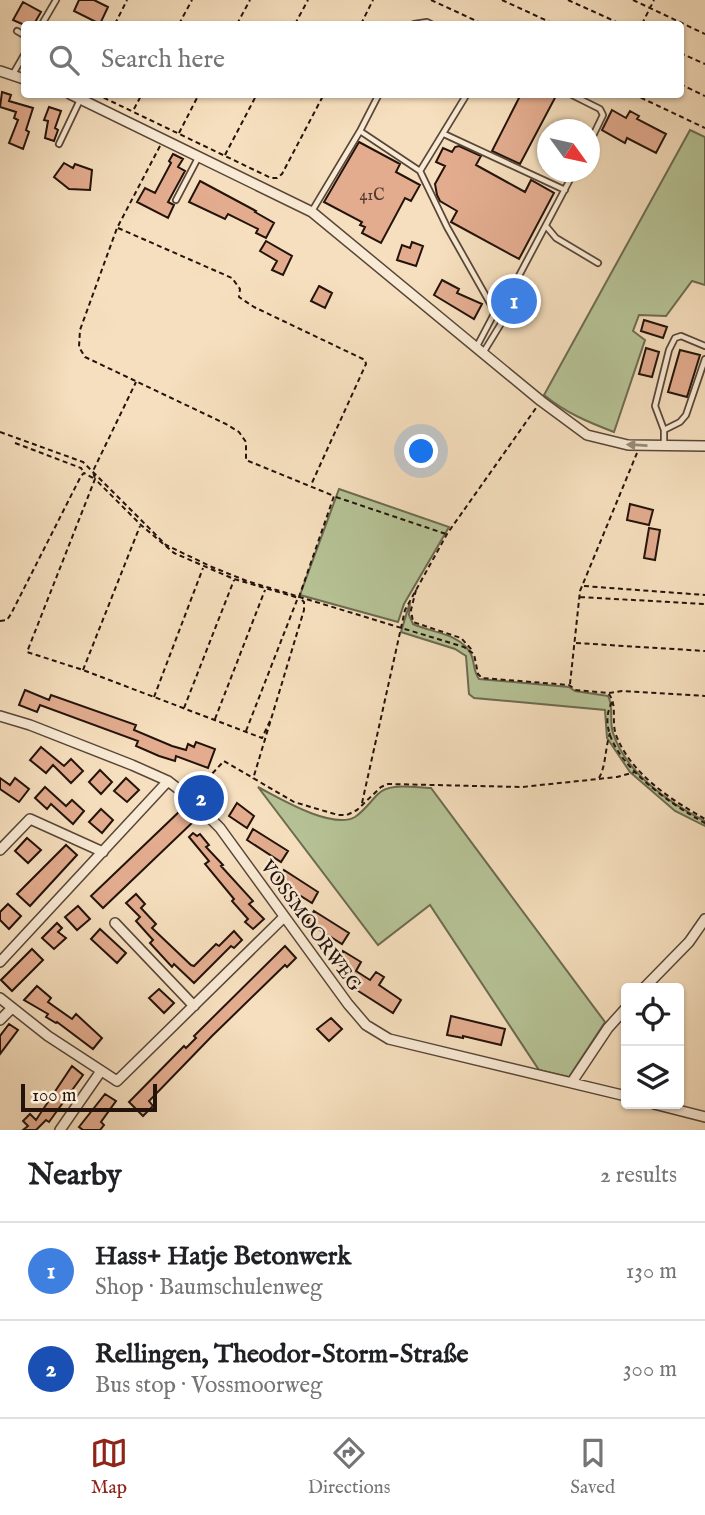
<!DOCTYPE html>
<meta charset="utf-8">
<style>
body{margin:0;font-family:"IM FELL English",serif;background:#f6f6f6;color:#202124}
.controls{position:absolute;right:21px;bottom:21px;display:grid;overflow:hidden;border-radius:7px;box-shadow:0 2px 5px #0004}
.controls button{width:63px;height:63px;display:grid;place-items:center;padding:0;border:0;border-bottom:2px solid #e0e0e0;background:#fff;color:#202124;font:35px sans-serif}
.compass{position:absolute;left:537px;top:119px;width:63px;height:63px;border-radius:50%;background:#fff;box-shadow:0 2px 5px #0004;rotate:123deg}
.scale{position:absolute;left:21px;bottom:18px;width:136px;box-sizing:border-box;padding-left:7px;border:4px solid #23130b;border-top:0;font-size:19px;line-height:24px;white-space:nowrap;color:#23130b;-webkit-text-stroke:5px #f9ead5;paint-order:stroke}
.you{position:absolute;left:422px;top:452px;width:24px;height:24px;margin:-18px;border:5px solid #fff;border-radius:50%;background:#1a73e8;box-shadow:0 0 0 10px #1a73e833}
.badge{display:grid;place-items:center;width:46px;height:46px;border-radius:50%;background:#8f2418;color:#fff;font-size:23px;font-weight:700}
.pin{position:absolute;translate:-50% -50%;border:4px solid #fff;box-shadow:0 2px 7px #0006}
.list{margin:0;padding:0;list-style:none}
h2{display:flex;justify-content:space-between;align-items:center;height:91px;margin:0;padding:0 28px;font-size:30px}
h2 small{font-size:23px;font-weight:400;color:#757577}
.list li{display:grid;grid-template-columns:46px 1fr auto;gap:21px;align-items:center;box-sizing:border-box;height:98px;padding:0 28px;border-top:2px solid #e0e0e0}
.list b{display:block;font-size:26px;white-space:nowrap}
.list p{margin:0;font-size:23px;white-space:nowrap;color:#757577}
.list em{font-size:23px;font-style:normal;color:#757577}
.icon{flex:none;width:38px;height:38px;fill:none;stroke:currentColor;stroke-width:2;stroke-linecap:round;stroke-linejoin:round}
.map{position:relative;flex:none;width:705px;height:1130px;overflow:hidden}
.search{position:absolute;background:#fff;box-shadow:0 2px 5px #0004;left:21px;right:21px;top:21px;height:77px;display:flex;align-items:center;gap:18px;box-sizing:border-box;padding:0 24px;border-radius:7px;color:#757577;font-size:26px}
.sheet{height:287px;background:#fff}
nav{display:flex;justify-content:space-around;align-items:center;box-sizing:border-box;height:98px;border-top:2px solid #e0e0e0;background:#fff;font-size:19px;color:#757577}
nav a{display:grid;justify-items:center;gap:4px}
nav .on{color:#8f2418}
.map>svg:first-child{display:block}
</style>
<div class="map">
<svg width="705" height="1130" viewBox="0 0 705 1130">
<rect width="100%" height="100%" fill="#f6dfbe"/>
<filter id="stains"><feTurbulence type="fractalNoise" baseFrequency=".00286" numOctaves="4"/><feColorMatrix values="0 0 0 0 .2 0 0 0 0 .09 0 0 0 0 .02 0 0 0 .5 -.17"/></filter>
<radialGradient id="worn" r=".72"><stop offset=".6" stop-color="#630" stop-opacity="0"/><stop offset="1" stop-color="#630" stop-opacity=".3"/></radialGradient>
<path fill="#b6c396" stroke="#6c6b50" stroke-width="2" d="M690 130 705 137V285L692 281 666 316 639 315 633 331 645 340 614 432C588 422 566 413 544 395Z
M339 489 449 527 404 604 398 622 300 595Z
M410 602 409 615 413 624C432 633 460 633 471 654 475 663 473 671 479 679L569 687 575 691 608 696C614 706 609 721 613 733 626 773 669 803 705 821V826L675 811 630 772 607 738 605 710 474 698 469 694 466 656 455 649 401 632Z
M258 787C279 798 332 830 355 817 364 811 371 801 378 794 390 782 416 788 431 788L605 1022 569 1077 539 1070 430 905 378 945Z"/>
<path fill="#e3ac8f" stroke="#23130b" stroke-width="2" d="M79 0H94L108 7 100 24 74 11Z
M23 2 41 12 34 24H22L13 20Z
M2 92 11 95 9 101 33 108 26 130 29 132 23 149 9 143 18 120 14 118 16 112 0 107Z
M521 94H557L520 164 492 151Z
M49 107 61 111 55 128 58 130 54 141 45 138 48 121 44 120Z
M612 110 626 118 630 111 639 116 637 119 666 134 656 153 627 138 625 143 602 130Z
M359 142 400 164 396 172 420 185 411 201 405 198 381 243 362 233 365 227 360 225 362 222 324 202Z
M459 146 481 156 476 165 525 192 531 180 554 193 519 259 451 222 457 211 440 201 437 195 435 184 445 166 436 162 443 148 452 152 455 147Z
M173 154 183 159 178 167 185 171 168 202 174 205 168 218 137 202 145 188 155 193 171 163 169 161Z
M64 163 73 168 75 164 92 170 90 190 69 189 54 177Z
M200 181 256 211 255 212 274 223 266 238 256 233 258 229 228 214 225 219 189 202Z
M266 241 292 256 283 275 272 270 277 261 260 251Z
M412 242 423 246 416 266 397 260 402 245 410 248Z
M442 280 459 289 457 293 482 304 474 319 434 295Z
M319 286 332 293 325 308 311 301Z
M644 320 667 327 663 338 641 331Z
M646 348 659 352 652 377 639 374Z
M680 350 700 355 687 397 668 392Z
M630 504 653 510 649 525 627 520Z
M649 528 660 530 655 560 644 558Z
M25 690 49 700 51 695 136 725 134 730 172 746 186 750 188 744 194 747 196 742 215 749 208 768 176 756 175 761 159 756 136 746 138 741 40 705 37 712 19 705Z
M41 747 64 766 71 759 83 771 71 783 53 765 46 773 30 760Z
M100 770 112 782 101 794 89 782Z
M0 778 10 785 15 778 29 789 19 802 0 789Z
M126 778 139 790 127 802 114 791Z
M45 787 66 806 72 800 84 811 73 824 51 804 47 809 35 798Z
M237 803 254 816 247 828 229 816Z
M101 809 113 820 102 833 89 822Z
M182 809 194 821 103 908 91 896Z
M253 829 288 851 281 862 247 840Z
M193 833 197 836 200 834 209 845 206 847 223 865 221 866 253 901 249 904 264 919 253 929 245 922 248 919 232 901 234 899 205 864 209 861 189 837Z
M27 838 41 850 28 863 15 851Z
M66 845 77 855 30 906 17 894Z
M284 870 318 892 312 903 277 881Z
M136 894 145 904 141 908 156 924 152 928 191 965 194 966 216 944 219 946 234 931 242 940 234 948 231 946 194 983 174 964 172 967 150 943 153 940 136 921 140 917 126 903Z
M8 904 21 916 9 929 0 920V912Z
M78 906 90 919 77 930 65 917Z
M314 911 349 933 342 944 307 922Z
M57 923 62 928 58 932 66 938 54 949 42 938Z
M100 929 126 953 117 963 91 939Z
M285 946 296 958 287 967 285 965 212 1036 149 1101 153 1106 143 1116 129 1102 184 1046 186 1048 196 1038 194 1036Z
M32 949 43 960 12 991 1 980Z
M343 951 361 962 356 971 370 980 376 972 384 977 379 985 401 1000 393 1013 352 987 356 981 346 976 349 970 337 963Z
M37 986 51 998 48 1002 72 1019 76 1014 102 1038 93 1049 57 1022 56 1023 46 1017 48 1014 24 1000Z
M159 989 174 1003 164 1013 149 998Z
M451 1016 505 1029 501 1045 463 1036V1038L447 1035Z
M331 1018 342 1029 329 1041 317 1029Z
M9 1024 18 1030 0 1054V1036Z
M72 1066 83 1075 49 1122 46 1120 36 1130H23L28 1126 23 1121 30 1114 36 1120Z
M105 1094 116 1101 101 1122 104 1125 100 1130H83L79 1127Z"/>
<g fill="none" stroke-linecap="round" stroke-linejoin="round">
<defs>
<path id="service" d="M42 24 56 0
M414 24 427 22 431 24
M17 31 24 35
M13 74 24 55
M379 94 360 131 420 171 447 227 495 312 476 348
M570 94 600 109 603 115 590 142
M444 134 565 190
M59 144 80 100
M420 171 467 94
M176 200 198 158
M312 211 360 131
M546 226 556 238 598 263
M483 353 505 317 504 304 574 172
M664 430 680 422 686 415 705 359
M664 445V430L655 406 669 350 675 338 681 336 705 346"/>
<path id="minor" d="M0 71 24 79
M70 94 312 212 541 401 587 435 628 445 705 446
M0 716 30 725 132 765 168 781 190 798 220 828 348 1004 366 1025 389 1039 626 1096
M0 850 30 819 103 852
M115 923 194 1006
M0 962 168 781
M644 988 689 942 705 919
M0 998 48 1036 117 1081 284 917
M0 1020 12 1008
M572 1082 608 1028 626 1008
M654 1104 705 1117
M60 1130 101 1071"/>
</defs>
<use href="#service" stroke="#584638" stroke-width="8"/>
<use href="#minor" stroke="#584638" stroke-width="12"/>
<path stroke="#23130b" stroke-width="2" stroke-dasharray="5 3.5" stroke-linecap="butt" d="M431 0 483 24
M502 0 554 24
M568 0 621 24
M633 0 705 34
M115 24 127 0
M179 24 192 0
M237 24 250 0
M295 24 308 0
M361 24 373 0
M642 24 654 0
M680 53 705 64
M680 84 705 96
M96 94 271 178H277L282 174 324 94
M633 94 705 128
M134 109 142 94
M179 133 199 94
M160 146 117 228 80 330 79 347 85 357 226 424 239 432 246 442V460L334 496 299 597 304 602V610L253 779
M225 155 257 94
M118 228 232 278 240 289 239 297 254 307 365 360 366 364 311 485
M0 432 83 462 166 545 212 567 247 581 464 647 474 654 478 674 482 678 569 685 576 690 608 693C618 704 611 721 616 735 631 774 670 799 705 819
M15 443 81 468 84 473
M336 497 446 534
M584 586 705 595
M416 590 411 610 413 622 461 638 472 650
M580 597 705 604
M0 621 7 620 11 614 81 476 84 473 95 479 93 471 136 382
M576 643 705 651
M83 670 140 526
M570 684 580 591 637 453
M609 693 622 691 705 696
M154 697 203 568
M612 702C587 749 671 805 705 823
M184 708 234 580
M215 719 265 590
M270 721 262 738 83 670 27 652 95 479 141 525 174 553 234 579 299 598
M246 731 297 600
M599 778C606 766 605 748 610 733
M195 792 224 761 294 802 338 815H347L357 810 381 787 388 784 522 787 617 777 635 772
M362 803 405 610 447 534 536 408"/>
<use href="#service" stroke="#f9ead5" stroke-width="4.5"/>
<use href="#minor" stroke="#f9ead5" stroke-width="9"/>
</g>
<defs><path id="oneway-solid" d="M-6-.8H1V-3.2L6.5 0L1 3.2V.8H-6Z" transform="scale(1.75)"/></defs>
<use fill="#99897a" href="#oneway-solid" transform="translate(637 445) rotate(-177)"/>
<g text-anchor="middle" stroke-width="5" stroke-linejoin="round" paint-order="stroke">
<g font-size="16" fill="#53392c">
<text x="372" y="200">41C</text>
</g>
<g font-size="19" fill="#23130b" stroke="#f9ead5">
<text transform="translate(312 925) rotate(54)" y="7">VOSSMOORWEG</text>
</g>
</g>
<rect width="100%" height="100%" filter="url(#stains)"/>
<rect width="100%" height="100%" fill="url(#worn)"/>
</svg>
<div class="controls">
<button><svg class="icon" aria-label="locate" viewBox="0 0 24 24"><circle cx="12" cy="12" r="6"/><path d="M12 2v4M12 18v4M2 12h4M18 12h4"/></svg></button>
<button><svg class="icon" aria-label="layers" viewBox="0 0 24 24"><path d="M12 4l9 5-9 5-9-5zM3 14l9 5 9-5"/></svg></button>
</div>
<svg class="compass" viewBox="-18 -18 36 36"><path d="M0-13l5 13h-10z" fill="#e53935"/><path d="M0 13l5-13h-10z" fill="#757577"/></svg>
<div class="scale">100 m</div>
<div class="you"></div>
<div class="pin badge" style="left:514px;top:301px;background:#3f7fe0">1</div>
<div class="pin badge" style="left:201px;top:798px;background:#1a4fb4">2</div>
<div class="search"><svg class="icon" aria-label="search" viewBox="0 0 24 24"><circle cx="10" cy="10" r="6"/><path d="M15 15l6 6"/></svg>Search here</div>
</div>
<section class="sheet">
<h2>Nearby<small>2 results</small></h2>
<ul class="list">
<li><span class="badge" style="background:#3f7fe0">1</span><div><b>Hass+ Hatje Betonwerk</b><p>Shop · Baumschulenweg</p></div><em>130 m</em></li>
<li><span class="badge" style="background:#1a4fb4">2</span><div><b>Rellingen, Theodor-Storm-Straße</b><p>Bus stop · Vossmoorweg</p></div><em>300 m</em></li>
</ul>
</section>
<nav>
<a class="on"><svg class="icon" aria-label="map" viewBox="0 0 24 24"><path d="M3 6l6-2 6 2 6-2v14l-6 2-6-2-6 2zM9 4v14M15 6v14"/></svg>Map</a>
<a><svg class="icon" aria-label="directions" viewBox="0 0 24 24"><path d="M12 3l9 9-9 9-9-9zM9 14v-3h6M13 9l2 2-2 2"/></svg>Directions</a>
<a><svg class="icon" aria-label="saved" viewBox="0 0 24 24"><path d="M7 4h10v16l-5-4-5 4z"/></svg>Saved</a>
</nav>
